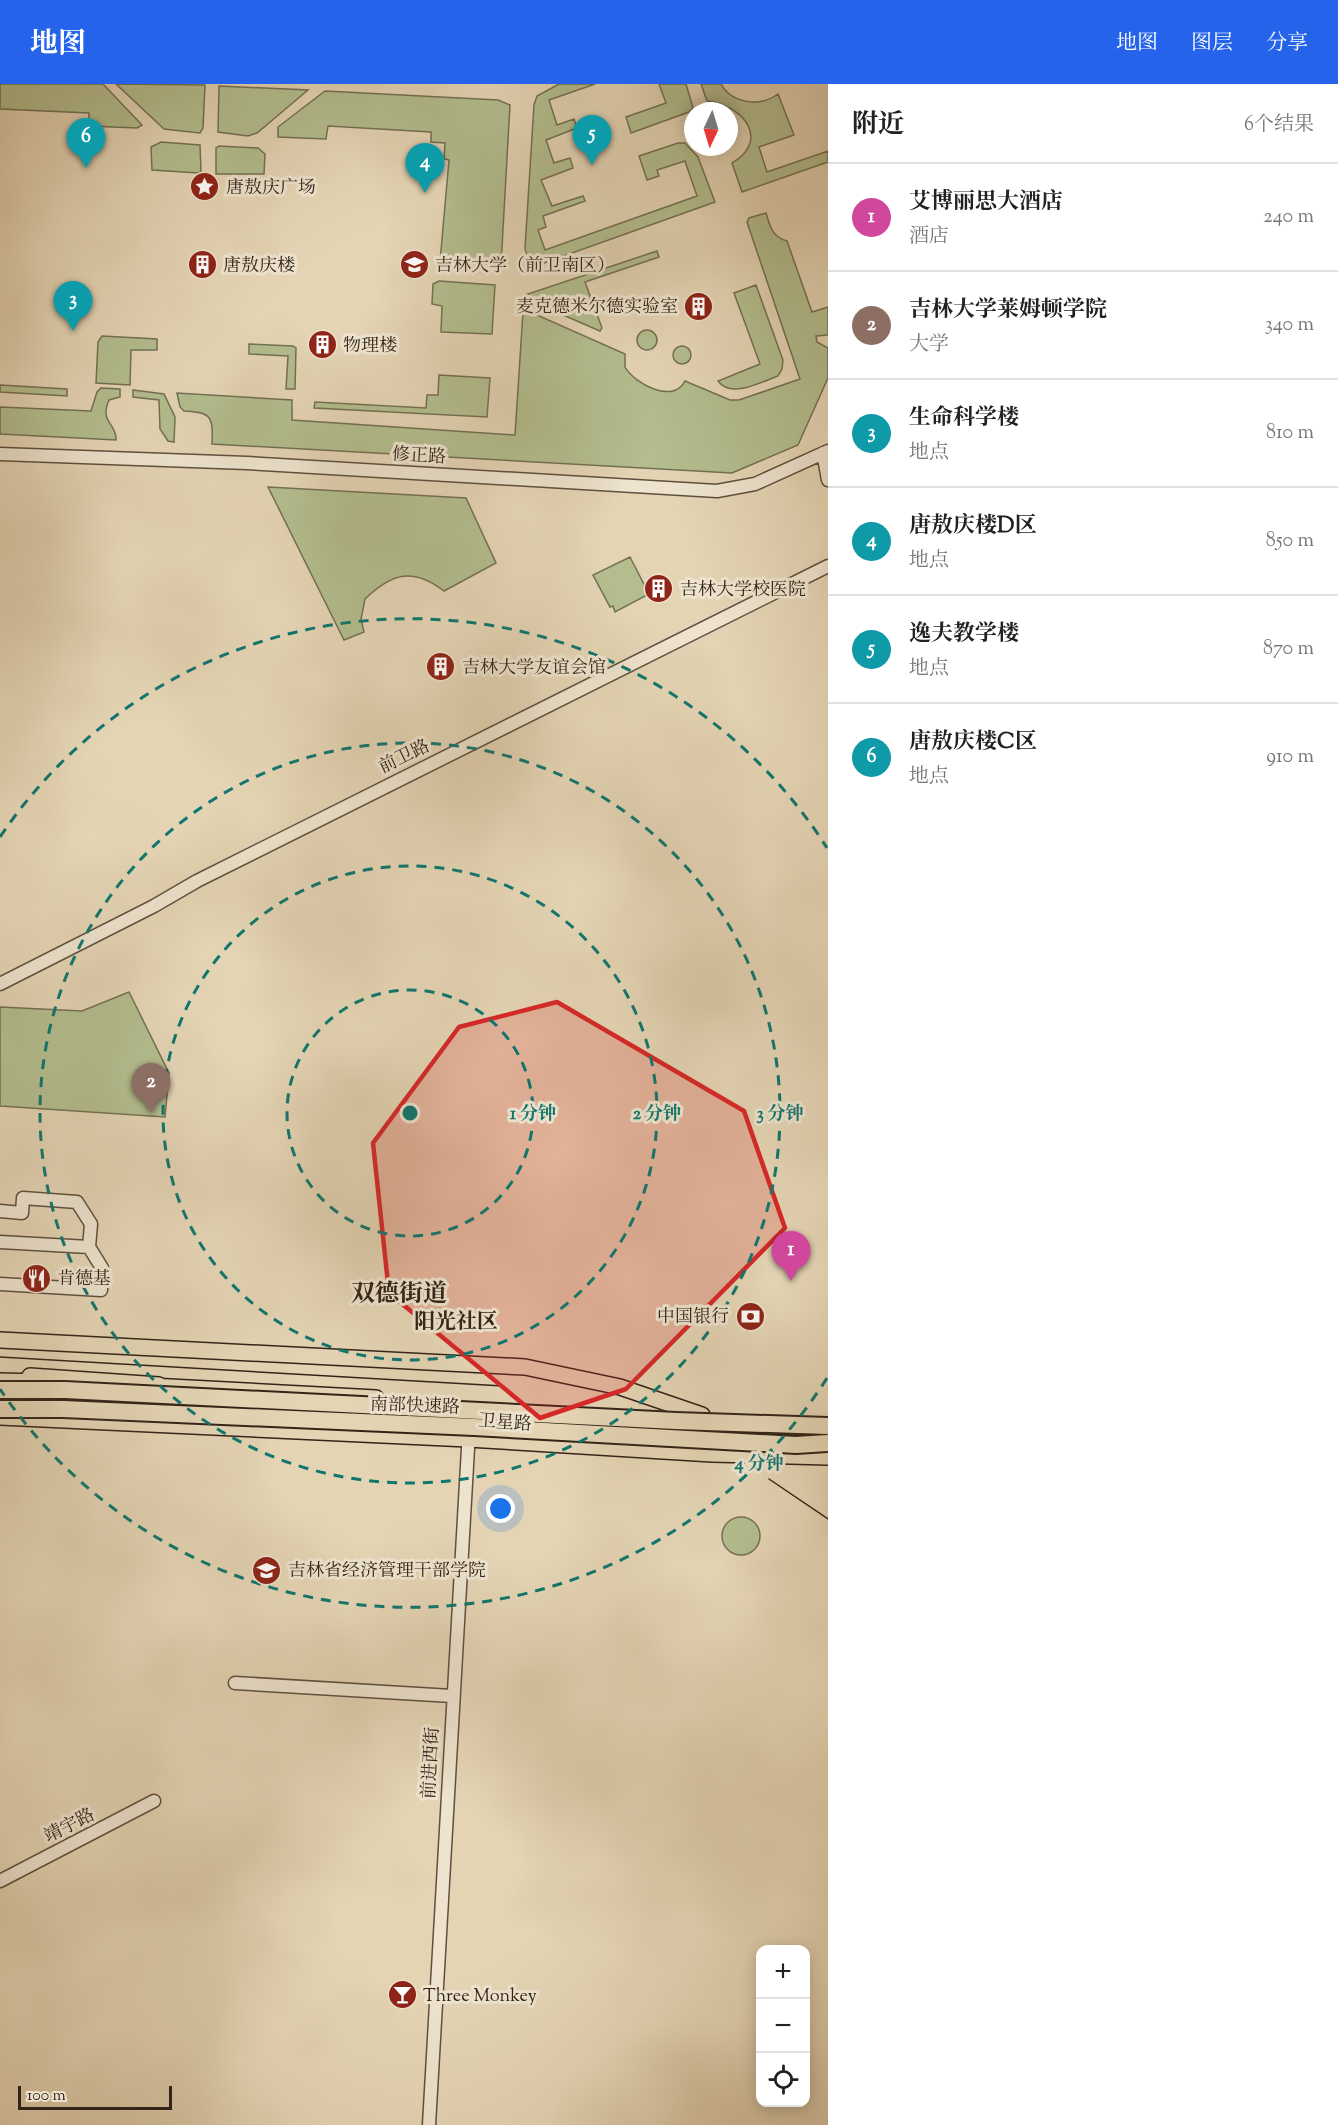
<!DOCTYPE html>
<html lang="zh">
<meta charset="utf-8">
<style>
body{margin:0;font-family:"Sorts Mill Goudy","Noto Serif SC",serif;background:#f2f2f2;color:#222}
.controls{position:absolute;right:18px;bottom:18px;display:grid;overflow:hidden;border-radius:12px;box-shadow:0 3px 15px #0003}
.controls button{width:54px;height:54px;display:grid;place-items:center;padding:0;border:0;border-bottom:2px solid #e0e0e0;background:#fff;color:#222;font:30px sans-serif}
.compass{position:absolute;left:684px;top:18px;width:54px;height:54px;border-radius:50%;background:#fff;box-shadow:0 3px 15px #0003;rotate:184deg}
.scale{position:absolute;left:18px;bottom:15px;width:154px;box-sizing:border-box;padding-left:6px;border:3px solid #332418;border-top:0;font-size:16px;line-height:21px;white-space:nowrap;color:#332418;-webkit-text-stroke:4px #ede3ce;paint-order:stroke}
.you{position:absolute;left:501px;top:1425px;width:21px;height:21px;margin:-15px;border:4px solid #fff;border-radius:50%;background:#1a73e8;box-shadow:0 0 0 9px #1a73e833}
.badge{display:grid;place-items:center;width:39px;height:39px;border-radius:50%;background:#2563eb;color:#fff;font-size:20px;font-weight:700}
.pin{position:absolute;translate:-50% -50px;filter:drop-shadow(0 2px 3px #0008)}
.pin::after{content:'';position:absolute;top:32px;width:21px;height:18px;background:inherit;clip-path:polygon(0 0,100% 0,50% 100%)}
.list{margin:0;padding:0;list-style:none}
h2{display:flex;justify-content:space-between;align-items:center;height:78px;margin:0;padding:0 24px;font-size:26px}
h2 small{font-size:20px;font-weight:400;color:#767676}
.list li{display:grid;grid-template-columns:39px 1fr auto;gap:18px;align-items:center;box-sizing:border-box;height:108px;padding:0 24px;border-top:2px solid #e0e0e0}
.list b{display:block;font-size:22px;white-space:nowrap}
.list p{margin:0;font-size:20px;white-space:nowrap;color:#767676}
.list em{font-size:20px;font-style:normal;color:#767676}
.icon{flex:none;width:33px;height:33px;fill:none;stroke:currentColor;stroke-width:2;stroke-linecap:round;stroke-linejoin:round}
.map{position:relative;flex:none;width:828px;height:2041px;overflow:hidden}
header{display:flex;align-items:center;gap:36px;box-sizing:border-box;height:84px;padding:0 30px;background:#2563eb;color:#fff}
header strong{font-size:28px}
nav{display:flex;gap:33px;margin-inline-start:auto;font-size:21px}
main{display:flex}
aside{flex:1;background:#fff}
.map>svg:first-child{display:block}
</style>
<header>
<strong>地图</strong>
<nav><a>地图</a><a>图层</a><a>分享</a></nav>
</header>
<main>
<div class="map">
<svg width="828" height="2041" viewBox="0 0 828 2041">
<rect width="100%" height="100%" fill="#e4d4b4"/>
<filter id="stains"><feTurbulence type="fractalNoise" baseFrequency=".00333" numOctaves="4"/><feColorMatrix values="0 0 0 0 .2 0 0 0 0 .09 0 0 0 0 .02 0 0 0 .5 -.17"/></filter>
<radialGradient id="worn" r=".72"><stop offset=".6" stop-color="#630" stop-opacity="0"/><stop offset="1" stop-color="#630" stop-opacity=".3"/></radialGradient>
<path fill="#b3bd8e" stroke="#737053" stroke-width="1.5" d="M0 0H103L142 41 137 44 89 42V29L0 25Z
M116 0 205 1 203 44 200 49 164 45Z
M559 0H595L549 16 557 41 574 35 577 44 546 56 554 79 570 74 573 84 541 96 552 122 583 112 585 117 543 132 546 143 538 146 545 166 697 112 685 77 657 86 659 92 647 96 639 72 678 59H685L698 73 715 118 544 179C532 178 527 177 525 164L534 21 537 12Z
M659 0H686L693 24 689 28 631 49 626 33 666 19Z
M701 0H721C732 20 760 23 778 10L794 51 759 63 767 88 828 67V78L742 108 732 79C771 56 743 21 707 17Z
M219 2 308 6 257 49 248 52 218 48Z
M325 7 498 16 510 21 501 181 440 178 449 76 444 75 445 59 431 58V48L328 42 326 55 278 53V43Z
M161 58 200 61 201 87 199 89 152 86 151 63Z
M219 62 258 64 265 70 264 90H216V64Z
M766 129C770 142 772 153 787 157L812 228 828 223V251L816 252 817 258 828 264V294L798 361 732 389 212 360C213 333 212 328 184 327L180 323 177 309 292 316V336L515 351 523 228 526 226 625 270V283C634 299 673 321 685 297L730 316H739L800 295 747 138 749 134Z
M657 167 659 173 585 198 602 244 600 247 526 215 525 211Z
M439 197 495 201 492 250 441 248 442 222 432 220 433 200Z
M756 201 783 276 782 285 778 292C761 298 731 315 718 297L760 280 734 209Z
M637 256a10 10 0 1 1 20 0a10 10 0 1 1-20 0Z
M102 252 157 255V266H131L130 301 96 299 98 258Z
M249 260 293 262 296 264 295 305H286L288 272 249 270Z
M673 271a9 9 0 1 1 18 0a9 9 0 1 1-18 0Z
M439 291 490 294 487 333 314 324 315 318 426 324 427 311H438Z
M0 301 67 305V312L0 308Z
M101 304 120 305V313L109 316C99 339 117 339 116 356L0 350V323L91 327 97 308Z
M133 306 164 310 175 333 174 358 168 357 160 345 159 316 133 313Z
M268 403 466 414 496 479 444 507C413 483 392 489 365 515L361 535 364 548 344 556Z
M630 473 649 510 615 528 613 522 610 523 593 491Z
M129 908 169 989 165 1033 0 1022V923L82 927Z
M722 1452a19 19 0 1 1 38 0a19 19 0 1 1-38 0Z"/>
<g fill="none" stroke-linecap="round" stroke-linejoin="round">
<defs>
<path id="minor" d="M823 369 828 396
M0 370 247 379 717 407 755 400 828 367
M0 900 154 822 197 797 828 482
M0 1127 22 1129 23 1114 77 1118 91 1140 89 1163
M0 1158 89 1163 102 1184 101 1206 0 1200
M235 1599 452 1612
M0 1797 154 1717
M429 2041 469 1347"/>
<path id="major" d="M0 1256 525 1283 620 1303 702 1331
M30 1292 159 1301
M0 1297 40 1298
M151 1302 376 1314
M0 1333 468 1355 712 1370 828 1373"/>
</defs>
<use href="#minor" stroke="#5f503f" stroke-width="15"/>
<use href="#major" stroke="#332418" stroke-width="18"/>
<use href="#minor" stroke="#ede3ce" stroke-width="12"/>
<use href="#major" stroke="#e4d4b4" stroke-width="15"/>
<path stroke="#332418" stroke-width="1.5" d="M0 1273 503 1302
M769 1395 828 1435"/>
<defs>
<path id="highway-bridge" d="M0 1306H65L676 1337 828 1342
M0 1325H63L474 1343 796 1361 828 1359"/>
</defs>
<use href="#highway-bridge" stroke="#332418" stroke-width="20" stroke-linecap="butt"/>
<use href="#highway-bridge" stroke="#e4d4b4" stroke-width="16"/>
</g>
<path fill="#d62828" fill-opacity="0.2" stroke="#d62828" stroke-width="4.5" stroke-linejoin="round" d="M557 918 744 1027 785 1144 626 1305 540 1334 389 1209 373 1059 459 943Z"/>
<g fill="none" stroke="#0f766e" stroke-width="3" stroke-dasharray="10 8">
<circle cx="410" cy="1029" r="123"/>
<circle cx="410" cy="1029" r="247"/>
<circle cx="410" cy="1029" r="370"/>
<path d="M827 1294A494 494 0 0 1 0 1305M0 753A494 494 0 0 1 827 764"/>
</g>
<defs>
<symbol id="sight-disc" viewBox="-11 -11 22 22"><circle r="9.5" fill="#8f2418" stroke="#ede3ce"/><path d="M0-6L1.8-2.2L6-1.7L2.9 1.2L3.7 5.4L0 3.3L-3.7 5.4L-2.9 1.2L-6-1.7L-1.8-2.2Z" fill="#fff"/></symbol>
<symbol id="building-disc" viewBox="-11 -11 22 22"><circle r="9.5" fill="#8f2418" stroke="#ede3ce"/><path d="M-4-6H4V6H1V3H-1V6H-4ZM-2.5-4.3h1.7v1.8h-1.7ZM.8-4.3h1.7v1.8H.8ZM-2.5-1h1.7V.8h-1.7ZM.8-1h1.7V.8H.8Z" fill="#fff"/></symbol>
<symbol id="university-disc" viewBox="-11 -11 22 22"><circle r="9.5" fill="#8f2418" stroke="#ede3ce"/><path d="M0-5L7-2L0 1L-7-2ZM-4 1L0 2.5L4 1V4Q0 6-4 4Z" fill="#fff"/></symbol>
<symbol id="restaurant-disc" viewBox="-11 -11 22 22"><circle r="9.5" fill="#8f2418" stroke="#ede3ce"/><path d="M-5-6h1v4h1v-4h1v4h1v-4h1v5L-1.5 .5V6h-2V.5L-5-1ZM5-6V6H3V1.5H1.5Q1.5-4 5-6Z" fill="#fff"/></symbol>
<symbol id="bank-disc" viewBox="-11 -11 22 22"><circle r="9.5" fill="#8f2418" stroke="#ede3ce"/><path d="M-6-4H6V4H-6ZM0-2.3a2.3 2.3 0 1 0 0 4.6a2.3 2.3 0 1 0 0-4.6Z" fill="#fff"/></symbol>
<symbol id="bar-disc" viewBox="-11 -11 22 22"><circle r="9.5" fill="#8f2418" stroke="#ede3ce"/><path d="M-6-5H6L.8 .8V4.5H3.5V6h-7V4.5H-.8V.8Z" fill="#fff"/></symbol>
</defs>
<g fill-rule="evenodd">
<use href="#sight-disc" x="188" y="86" width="33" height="33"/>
<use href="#building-disc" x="186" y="164" width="33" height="33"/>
<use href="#university-disc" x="398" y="164" width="33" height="33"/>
<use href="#building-disc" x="682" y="206" width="33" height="33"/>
<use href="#building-disc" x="306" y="244" width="33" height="33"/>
<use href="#building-disc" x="642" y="488" width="33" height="33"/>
<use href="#building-disc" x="424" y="566" width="33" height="33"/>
<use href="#restaurant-disc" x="20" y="1178" width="33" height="33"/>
<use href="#bank-disc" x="734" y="1216" width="33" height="33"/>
<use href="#university-disc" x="250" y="1470" width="33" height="33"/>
<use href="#bar-disc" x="386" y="1894" width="33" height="33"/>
</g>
<g text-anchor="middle" stroke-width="6" stroke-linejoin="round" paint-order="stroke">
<g font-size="18" fill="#332418" stroke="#ede3ce" text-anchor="start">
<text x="226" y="109">唐敖庆广场</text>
<text x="223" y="187">唐敖庆楼</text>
<text x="435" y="187">吉林大学（前卫南区）</text>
<text x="678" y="228" text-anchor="end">麦克德米尔德实验室</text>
<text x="343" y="267">物理楼</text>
<text x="680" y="511">吉林大学校医院</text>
<text x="462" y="589">吉林大学友谊会馆</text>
<text x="57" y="1200">肯德基</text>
<text x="729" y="1238" text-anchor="end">中国银行</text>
<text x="288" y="1492">吉林省经济管理干部学院</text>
<text x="423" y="1917">Three Monkey</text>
</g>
<g font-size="18" fill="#332418" stroke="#ede3ce">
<text transform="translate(419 371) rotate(3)" y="6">修正路</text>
<text transform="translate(404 672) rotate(-26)" y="6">前卫路</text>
<text transform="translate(415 1321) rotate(2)" y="6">南部快速路</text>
<text transform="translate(505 1338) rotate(4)" y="6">卫星路</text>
<text transform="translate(430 1679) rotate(-87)" y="6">前进西街</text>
<text transform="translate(69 1741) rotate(-27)" y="6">靖宇路</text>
</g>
<g font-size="21" font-weight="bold" fill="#332418" stroke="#ede3ce">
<text x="456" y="1244">阳光社区</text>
</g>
<g font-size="24" font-weight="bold" fill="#332418" stroke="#ede3ce">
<text x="399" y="1217">双德街道</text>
</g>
</g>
<circle cx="410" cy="1029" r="9" fill="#0f766e" stroke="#ede3ce" stroke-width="3"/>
<g font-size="18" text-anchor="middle" font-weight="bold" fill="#0f766e" stroke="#ede3ce" stroke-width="6" stroke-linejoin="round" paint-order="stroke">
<text x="533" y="1035">1 分钟</text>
<text x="657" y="1035">2 分钟</text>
<text x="780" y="1035">3 分钟</text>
<text x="759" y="1385">4 分钟</text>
</g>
<rect width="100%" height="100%" filter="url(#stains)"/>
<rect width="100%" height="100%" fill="url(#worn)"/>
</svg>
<div class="controls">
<button>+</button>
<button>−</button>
<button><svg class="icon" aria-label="locate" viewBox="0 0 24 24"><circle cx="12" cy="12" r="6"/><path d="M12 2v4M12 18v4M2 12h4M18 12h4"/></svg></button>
</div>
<svg class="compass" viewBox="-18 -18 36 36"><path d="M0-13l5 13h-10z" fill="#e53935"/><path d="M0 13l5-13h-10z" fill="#767676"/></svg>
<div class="scale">100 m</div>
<div class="you"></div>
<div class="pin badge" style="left:791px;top:1197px;background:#d1479c">1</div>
<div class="pin badge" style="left:151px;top:1029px;background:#8d6e63">2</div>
<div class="pin badge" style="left:73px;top:247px;background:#0f9aa8">3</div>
<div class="pin badge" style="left:425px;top:109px;background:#0f9aa8">4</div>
<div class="pin badge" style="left:592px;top:81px;background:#0f9aa8">5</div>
<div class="pin badge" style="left:86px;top:84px;background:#0f9aa8">6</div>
</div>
<aside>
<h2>附近<small>6个结果</small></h2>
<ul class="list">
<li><span class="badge" style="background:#d1479c">1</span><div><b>艾博丽思大酒店</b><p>酒店</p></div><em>240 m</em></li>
<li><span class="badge" style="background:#8d6e63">2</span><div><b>吉林大学莱姆顿学院</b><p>大学</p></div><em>340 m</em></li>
<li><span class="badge" style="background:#0f9aa8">3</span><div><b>生命科学楼</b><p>地点</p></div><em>810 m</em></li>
<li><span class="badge" style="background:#0f9aa8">4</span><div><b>唐敖庆楼D区</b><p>地点</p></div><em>850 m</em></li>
<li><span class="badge" style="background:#0f9aa8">5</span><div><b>逸夫教学楼</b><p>地点</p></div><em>870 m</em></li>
<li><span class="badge" style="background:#0f9aa8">6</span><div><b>唐敖庆楼C区</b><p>地点</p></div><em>910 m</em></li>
</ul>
</aside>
</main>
